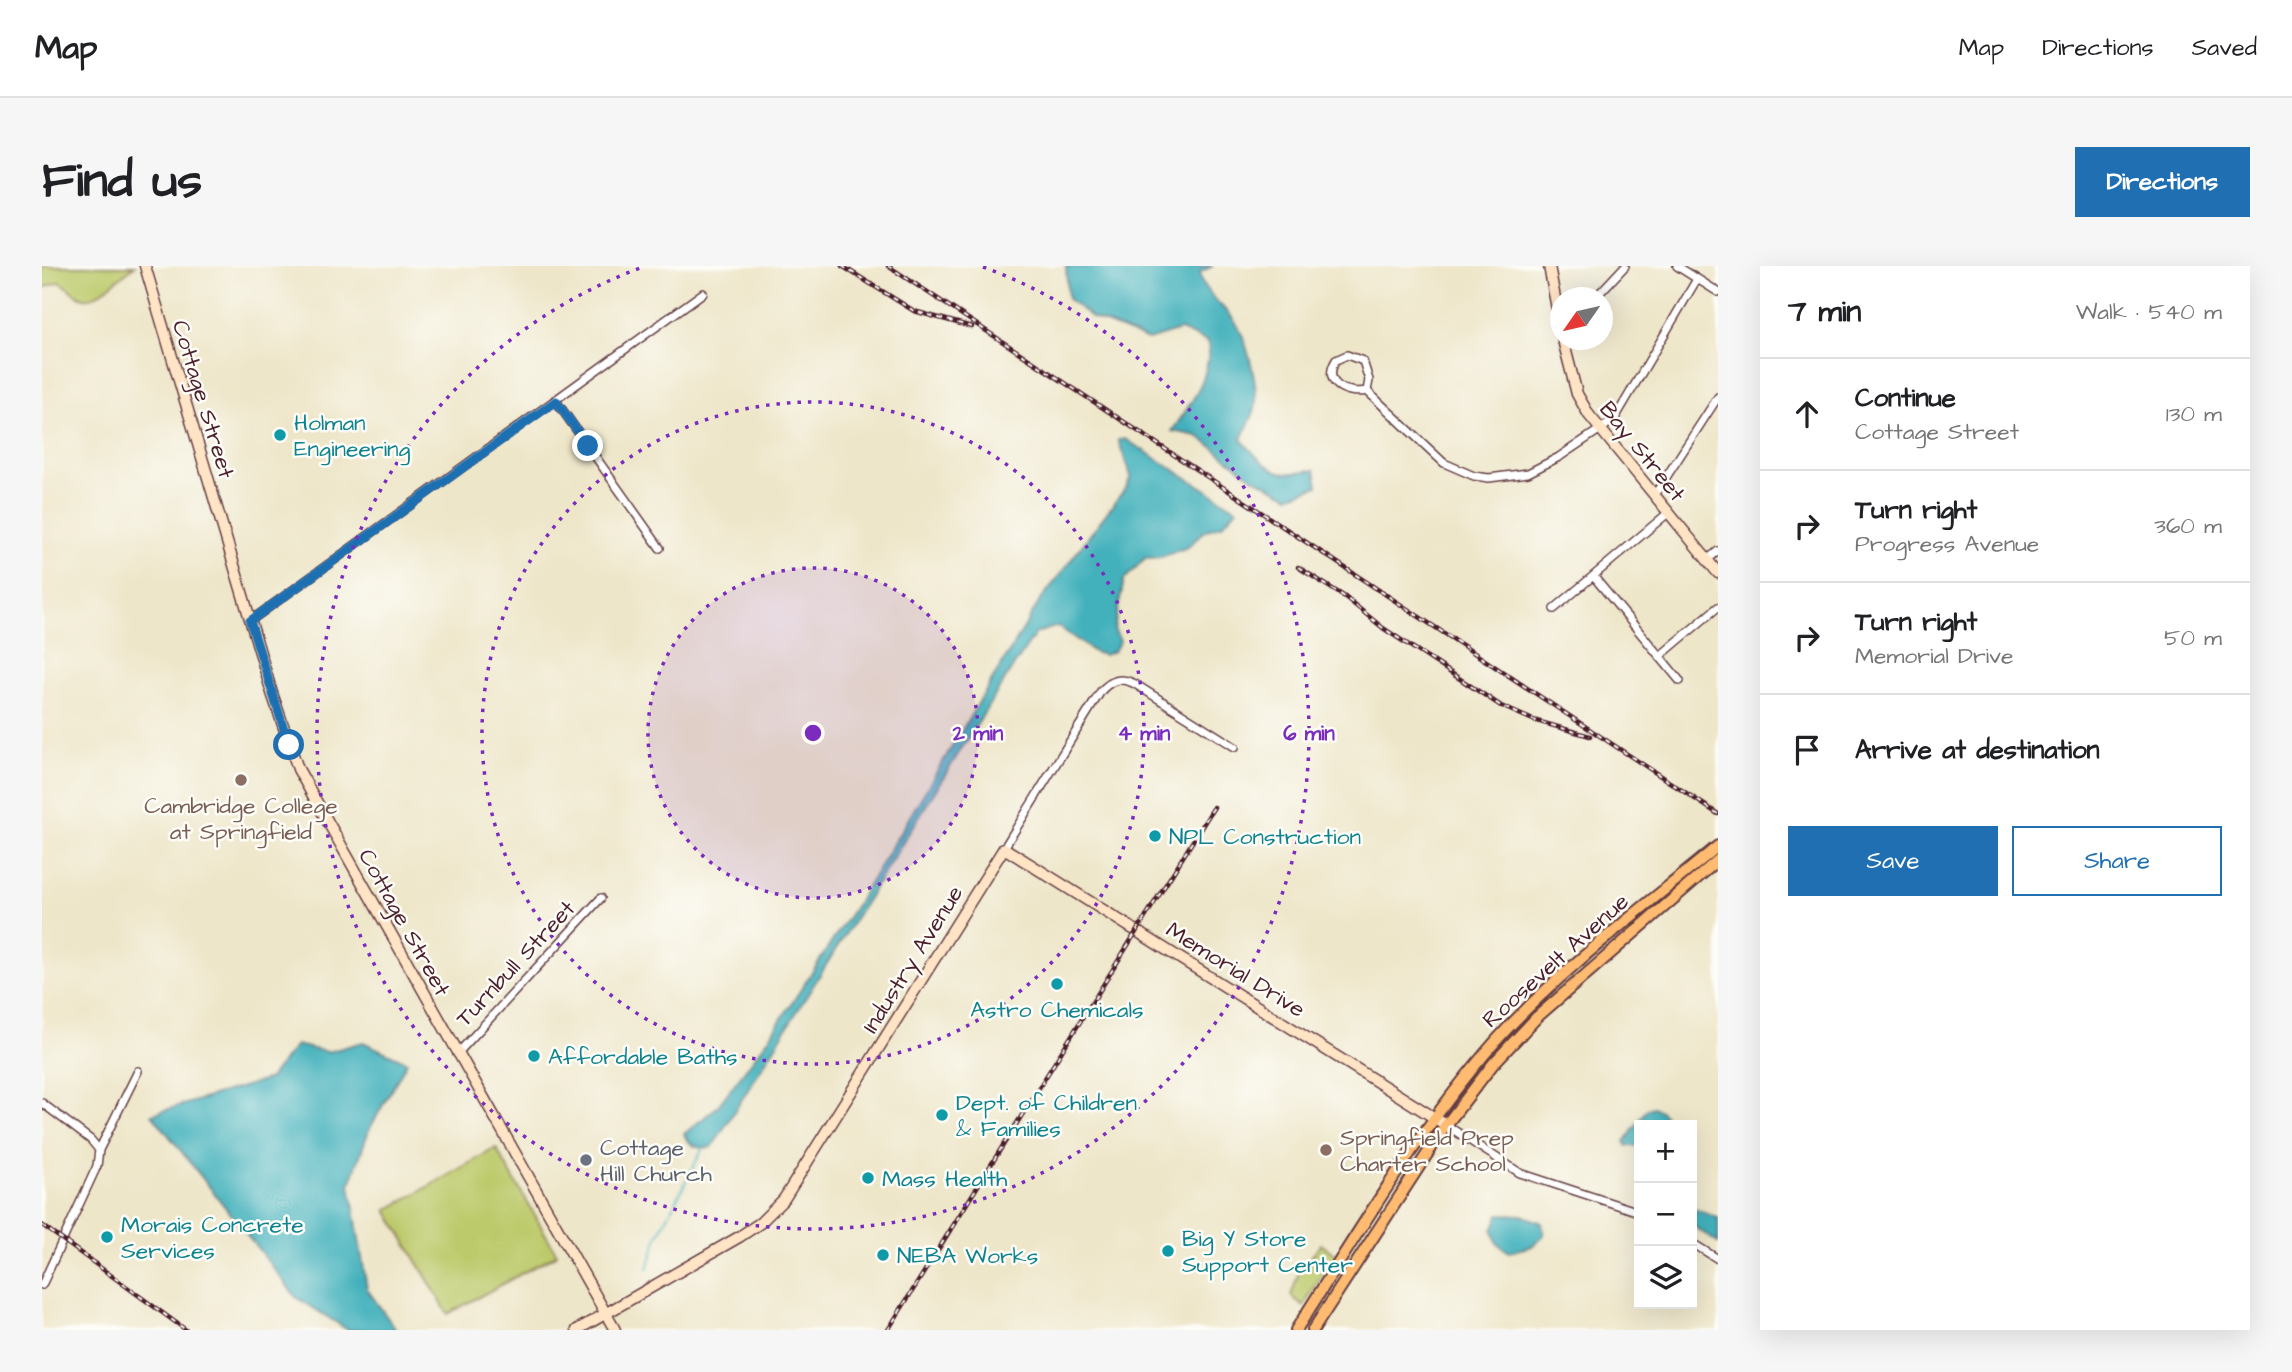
<!DOCTYPE html>
<meta charset="utf-8">
<style>
body{margin:0;font-family:"Architects Daughter",sans-serif;background:#f6f6f6;color:#202124}
.controls{position:absolute;right:21px;bottom:21px;display:grid;overflow:hidden;border-radius:0px;box-shadow:0 7px 28px #0002}
.controls button{width:63px;height:63px;display:grid;place-items:center;padding:0;border:0;border-bottom:2px solid #e0e0e0;background:#fff;color:#202124;font:35px sans-serif}
.compass{position:absolute;left:1508px;top:21px;width:63px;height:63px;border-radius:50%;background:#fff;box-shadow:0 7px 28px #0002;rotate:236deg}
.stop{position:absolute;width:21px;height:21px;margin:-16px;border:5px solid #1f6fb2;border-radius:50%;background:#fff}
.stop.end{background:#1f6fb2;border-color:#fff;box-shadow:0 2px 7px #0008}
.list{margin:0;padding:0;list-style:none}
h2{display:flex;justify-content:space-between;align-items:center;height:91px;margin:0;padding:0 28px;font-size:30px}
h2 small{font-size:23px;font-weight:400;color:#757577}
.list li{display:grid;grid-template-columns:46px 1fr auto;gap:21px;align-items:center;box-sizing:border-box;height:112px;padding:0 28px;border-top:2px solid #e0e0e0}
.list b{display:block;font-size:26px;white-space:nowrap}
.list p{margin:0;font-size:23px;white-space:nowrap;color:#757577}
.list em{font-size:23px;font-style:normal;color:#757577}
.actions{display:flex;gap:14px;padding:21px 28px}
.actions a{flex:1;padding:16px 0;border:2px solid #1f6fb2;border-radius:0px;text-align:center;font-size:24px;color:#1f6fb2}
.actions .main{background:#1f6fb2;color:#fff}
.icon{flex:none;width:38px;height:38px;fill:none;stroke:currentColor;stroke-width:2;stroke-linecap:round;stroke-linejoin:round}
.map{position:relative;flex:none;width:1676px;height:1064px;overflow:hidden;border-radius:0px}
header{display:flex;align-items:center;gap:42px;box-sizing:border-box;height:98px;padding:0 35px;background:#fff;border-bottom:2px solid #e0e0e0}
header strong{font-size:33px}
nav{display:flex;gap:38px;margin-inline-start:auto;font-size:24px}
.intro{display:flex;align-items:center;justify-content:space-between;box-sizing:border-box;height:168px;padding:0 42px}
h1{margin:0;font-size:49px}
.button{padding:18px 32px;border-radius:0px;background:#1f6fb2;color:#fff;font-size:24px;font-weight:700}
main{display:flex;gap:42px;padding:0 42px}
aside{flex:1;background:#fff;border-radius:0px;box-shadow:0 7px 28px #0002}
.map>svg:first-child{display:block}
</style>
<header>
<strong>Map</strong>
<nav><a>Map</a><a>Directions</a><a>Saved</a></nav>
</header>
<div class="intro"><h1>Find us</h1><a class="button">Directions</a></div>
<main>
<div class="map">
<svg width="1676" height="1064" viewBox="0 0 1676 1064">
<rect width="100%" height="100%" fill="#fdfcf7"/>
<filter id="ink" filterUnits="userSpaceOnUse"><feTurbulence type="fractalNoise" baseFrequency=".0143" numOctaves="2"/><feDisplacementMap in="SourceGraphic" scale="14" xChannelSelector="R" yChannelSelector="G"/><feConvolveMatrix kernelMatrix="1 2 1 2 8 2 1 2 1" color-interpolation-filters="sRGB"/></filter>
<filter id="wash" filterUnits="userSpaceOnUse"><feTurbulence type="fractalNoise" baseFrequency=".00686" numOctaves="4" result="noise"/><feDisplacementMap in="SourceGraphic" scale="28" xChannelSelector="R" yChannelSelector="G"/><feGaussianBlur stdDeviation="1.57" result="paint"/><feColorMatrix in="noise" values="0 0 0 0 0 0 0 0 0 0 0 0 0 0 0 0 0 1.4 0 .05"/><feComposite in="paint" operator="in"/></filter>
<g filter="url(#wash)">
<rect width="100%" height="100%" fill="#eee6c9"/>
<path fill="#bdca6c" stroke="#84744c" stroke-width="2" d="M0 0H93C81 7 54 36 42 32 33 30 26 21 18 16L0 22Z
M454 882 515 988 406 1048 345 944Z
M1279 978 1296 990 1281 1007 1262 1040 1249 1030 1257 1006Z"/>
<path fill="#42b1bc" stroke="#466874" stroke-width="2" d="M1024 0H1171L1158 6C1161 27 1179 37 1192 54 1204 70 1214 112 1214 132 1215 147 1204 160 1200 174 1212 188 1229 210 1251 207 1258 206 1265 204 1273 204L1276 220 1247 230 1210 211 1156 170 1130 165C1149 138 1170 110 1166 76L1138 64 1106 74 1051 52 1026 33Z
M1083 173 1195 243 1180 259 1162 265 1146 281 1119 291 1103 292 1082 314 1072 363 1078 375 1072 385 1062 389 1052 386 1016 360 994 367 967 407 670 881C656 883 648 881 642 868L675 841 725 775 818 633 998 335 1085 220 1089 210 1076 174Z
M321 776 365 796 327 864 308 918 325 1023 354 1064H306L254 1031 110 848 227 813 254 779 285 786Z
M1612 841 1621 847 1629 859H1597V880H1586L1583 876 1605 843Z
M1650 942 1676 952V977L1650 959Z
M1457 948 1480 949 1500 957 1502 969 1490 980 1467 986 1455 977 1451 964Z"/>
<g fill="none" stroke-linecap="round" stroke-linejoin="round">
<path stroke="#42b1bc" stroke-width="2" d="M606 1002 616 970 661 882"/>
</g>
</g>
<g filter="url(#ink)">
<g fill="none" stroke-linecap="round" stroke-linejoin="round">
<defs>
<path id="street" d="M1635 0 1676 26
M1553 32 1583 0
M1325 125 1327 114 1321 95 1305 89 1294 94C1279 118 1305 129 1325 125L1402 197 1432 210 1447 212 1486 207 1517 191 1572 154 1655 13
M514 135 618 282
M1612 230 1676 131
M1665 294 1676 285
M1552 311 1638 415
M1512 343 1626 247
M208 355 661 27
M1618 390 1676 341
M962 582 1059 425C1070 413 1079 411 1093 418L1193 481
M415 788 559 632
M0 837 49 874 57 884
M1404 859 1478 907 1597 946
M1650 977 1676 993
M0 1019 55 900 57 884 96 805"/>
<path id="secondary" d="M103 0 230 427 256 503 573 1064
M1507 0 1518 59
M1521 74 1535 128 1547 149 1676 307
M535 1064 697 971 718 957 742 933 962 582 1404 859"/>
<path id="primary" d="M1254 1064C1317 966 1376 864 1453 776 1515 706 1604 640 1676 580
M1271 1064 1404 859 1451 798 1495 751 1676 594"/>
</defs>
<use href="#street" stroke="#633d43" stroke-width="10"/>
<use href="#secondary" stroke="#633d43" stroke-width="13"/>
<use href="#primary" stroke="#633d43" stroke-width="14"/>
<use href="#street" stroke="#fff" stroke-width="7"/>
<use href="#secondary" stroke="#ffe4c6" stroke-width="10"/>
<use href="#primary" stroke="#febb71" stroke-width="10"/>
<defs>
<path id="rail" d="M800 0 872 45 930 61
M846 0 1676 548
M1256 301 1303 331 1341 362 1459 440 1491 454 1548 470
M0 959 144 1064
M846 1064 1172 541"/>
</defs>
<use href="#rail" stroke="#4a1f2b" stroke-width="4.5"/>
<use href="#rail" stroke="#fdfcf7" stroke-width="2" stroke-dasharray="5" stroke-linecap="butt"/>
</g>
</g>
<g fill="none" stroke-linecap="round" stroke-linejoin="round" filter="url(#ink)">
<path stroke="#1f6fb2" stroke-width="9" d="M247 479 208 355 514 135 546 180"/>
</g>
<circle cx="771" cy="467" r="165" fill="#7b2cbf" fill-opacity=".12"/>
<g fill="none" stroke="#7b2cbf" stroke-width="3.5" stroke-dasharray="3.5 7">
<circle cx="771" cy="467" r="165"/>
<circle cx="771" cy="467" r="331"/>
<path d="M941 1A496 496 0 1 1 601 1"/>
</g>
<g fill="#0f9aa8" stroke="#fdfcf7" stroke-width="2.5">
<circle cx="238" cy="169" r="7"/>
<circle cx="1113" cy="570" r="7"/>
<circle cx="1015" cy="718" r="7"/>
<circle cx="492" cy="790" r="7"/>
<circle cx="900" cy="849" r="7"/>
<circle cx="826" cy="912" r="7"/>
<circle cx="65" cy="971" r="7"/>
<circle cx="1126" cy="985" r="7"/>
<circle cx="841" cy="989" r="7"/>
</g>
<g fill="#8d6e63" stroke="#fdfcf7" stroke-width="2.5">
<circle cx="199" cy="514" r="7"/>
<circle cx="1284" cy="884" r="7"/>
</g>
<circle fill="#6b7280" stroke="#fdfcf7" stroke-width="2.5" cx="544" cy="894" r="7"/>
<g text-anchor="middle" stroke-width="5" stroke-linejoin="round" paint-order="stroke">
<g font-size="23" fill="#4a1f2b" stroke="#fdfcf7">
<text transform="translate(162 133) rotate(73)" y="8">Cottage Street</text>
<text transform="translate(1601 185) rotate(51)" y="8">Bay Street</text>
<text transform="translate(363 656) rotate(61)" y="8">Cottage Street</text>
<text transform="translate(870 693) rotate(-58)" y="8">Industry Avenue</text>
<text transform="translate(1513 694) rotate(-42)" y="8">Roosevelt Avenue</text>
<text transform="translate(473 697) rotate(-47)" y="8">Turnbull Street</text>
<text transform="translate(1194 703) rotate(32)" y="8">Memorial Drive</text>
</g>
<g font-size="23" fill="#0d838f" stroke="#fdfcf7" text-anchor="start">
<text x="252" y="164">Holman<tspan x="252" dy="26">Engineering</tspan></text>
<text x="1127" y="578">NPL Construction</text>
<text x="1015" y="751" text-anchor="middle">Astro Chemicals</text>
<text x="506" y="798">Affordable Baths</text>
<text x="914" y="844">Dept. of Children<tspan x="914" dy="26">&amp; Families</tspan></text>
<text x="840" y="920">Mass Health</text>
<text x="79" y="966">Morais Concrete<tspan x="79" dy="26">Services</tspan></text>
<text x="1140" y="980">Big Y Store<tspan x="1140" dy="26">Support Center</tspan></text>
<text x="855" y="997">NEBA Works</text>
</g>
<g font-size="23" fill="#785e54" stroke="#fdfcf7">
<text x="199" y="547">Cambridge College<tspan x="199" dy="26">at Springfield</tspan></text>
<text x="1298" y="879" text-anchor="start">Springfield Prep<tspan x="1298" dy="26">Charter School</tspan></text>
</g>
<g font-size="23" fill="#5b616d" stroke="#fdfcf7" text-anchor="start">
<text x="558" y="889">Cottage<tspan x="558" dy="26">Hill Church</tspan></text>
</g>
</g>
<circle cx="771" cy="467" r="10" fill="#7b2cbf" stroke="#fdfcf7" stroke-width="3.5"/>
<g font-size="21" text-anchor="middle" font-weight="bold" fill="#7b2cbf" stroke="#fdfcf7" stroke-width="5" stroke-linejoin="round" paint-order="stroke">
<text x="936" y="474">2 min</text>
<text x="1102" y="474">4 min</text>
<text x="1267" y="474">6 min</text>
</g>
</svg>
<div class="controls">
<button>+</button>
<button>−</button>
<button><svg class="icon" aria-label="layers" viewBox="0 0 24 24"><path d="M12 4l9 5-9 5-9-5zM3 14l9 5 9-5"/></svg></button>
</div>
<svg class="compass" viewBox="-18 -18 36 36"><path d="M0-13l5 13h-10z" fill="#e53935"/><path d="M0 13l5-13h-10z" fill="#757577"/></svg>
<div class="stop" style="left:247px;top:479px"></div>
<div class="stop end" style="left:546px;top:180px"></div>
</div>
<aside>
<h2>7 min<small>Walk · 540 m</small></h2>
<ul class="list">
<li><svg class="icon" aria-label="ahead" viewBox="0 0 24 24"><path d="M12 20V5M6 11l6-6 6 6"/></svg><div><b>Continue</b><p>Cottage Street</p></div><em>130 m</em></li>
<li><svg class="icon" aria-label="right" viewBox="0 0 24 24"><path d="M7 20v-9h11M14 6l5 5-5 5"/></svg><div><b>Turn right</b><p>Progress Avenue</p></div><em>360 m</em></li>
<li><svg class="icon" aria-label="right" viewBox="0 0 24 24"><path d="M7 20v-9h11M14 6l5 5-5 5"/></svg><div><b>Turn right</b><p>Memorial Drive</p></div><em>50 m</em></li>
<li><svg class="icon" aria-label="arrive" viewBox="0 0 24 24"><path d="M6 21V4h12l-3 4 3 4H6"/></svg><div><b>Arrive at destination</b></div></li>
</ul>
<div class="actions"><a class="main">Save</a><a>Share</a></div>
</aside>
</main>
